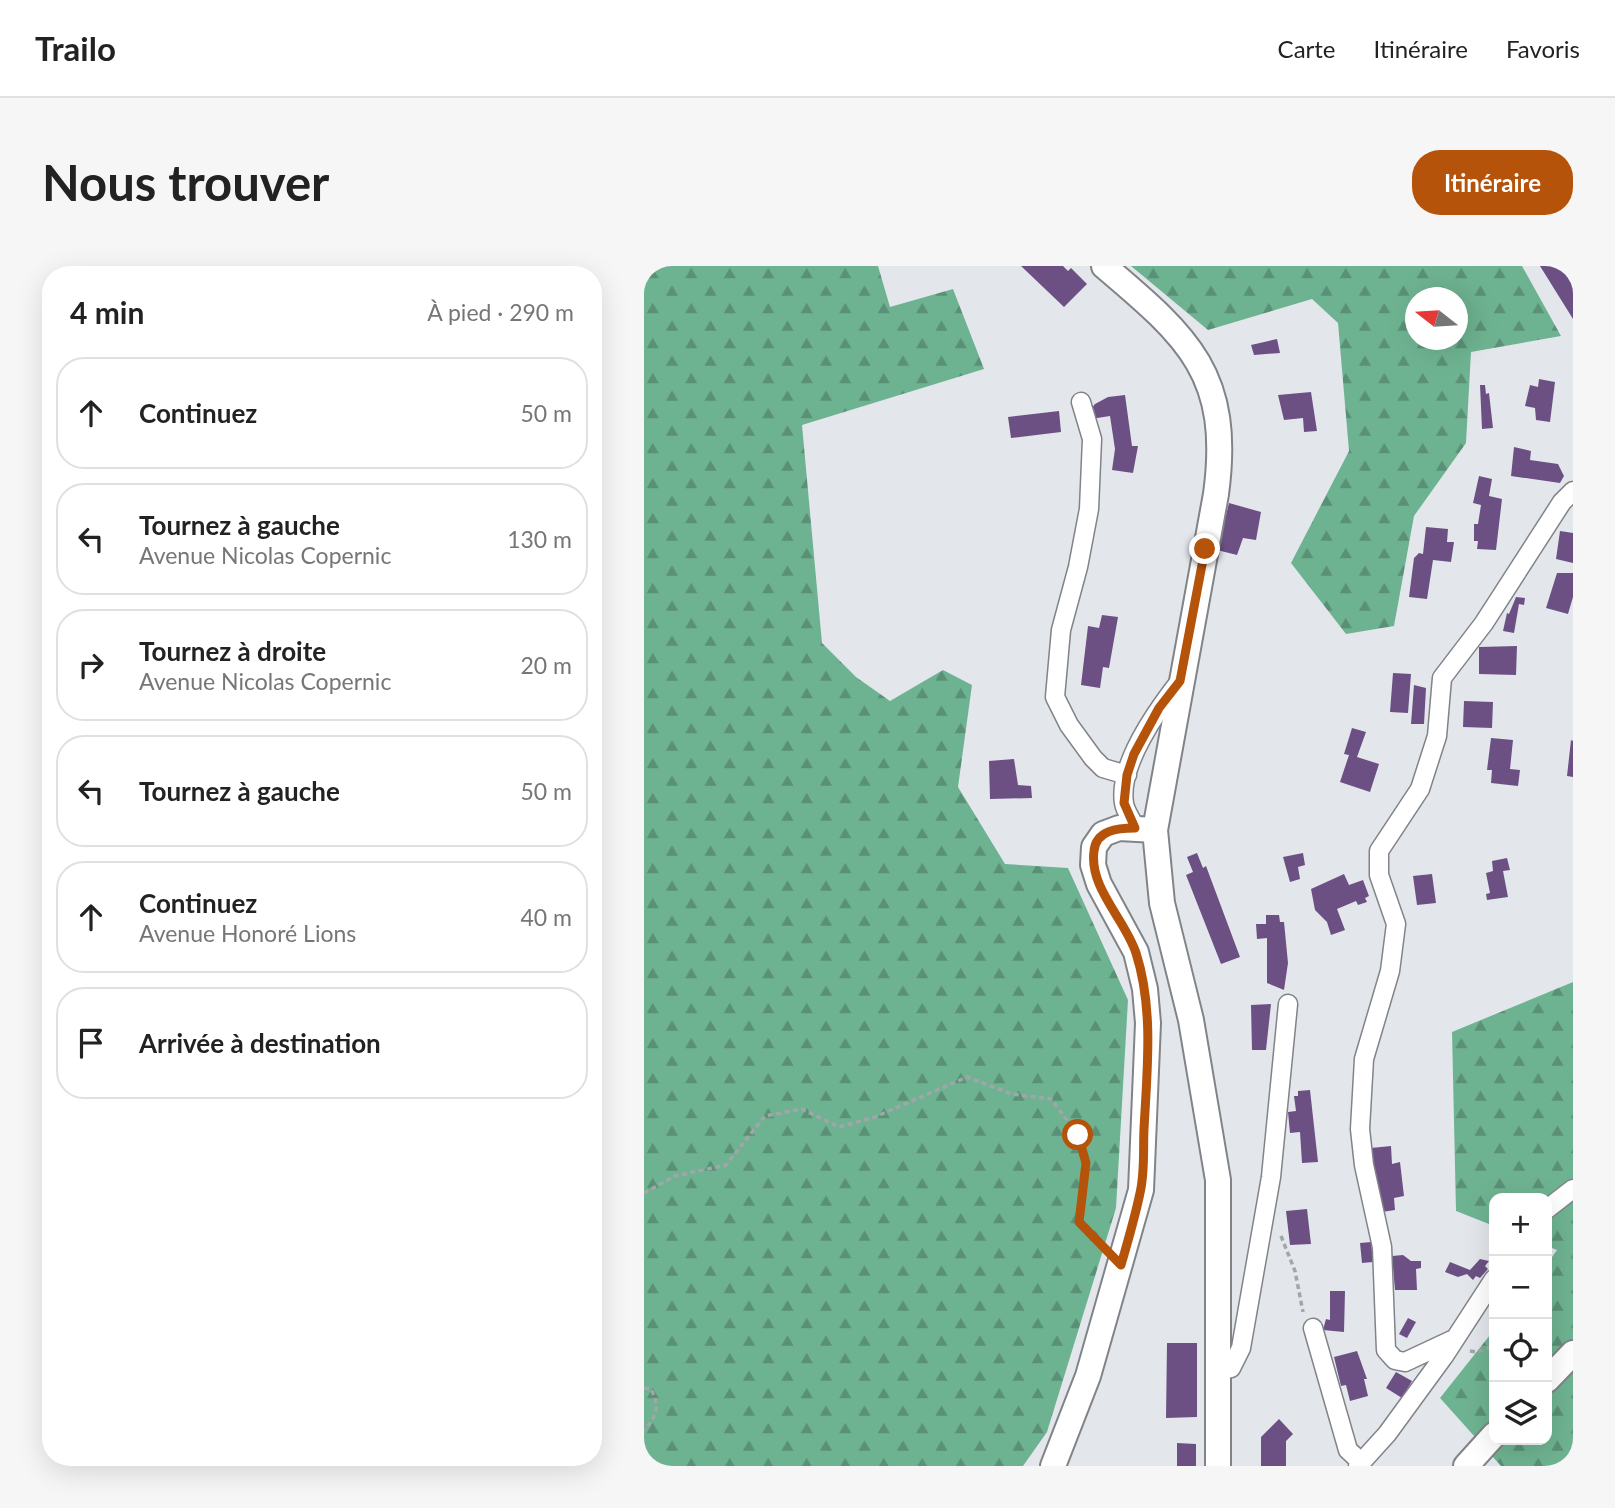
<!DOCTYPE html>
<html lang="fr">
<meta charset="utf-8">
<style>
body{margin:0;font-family:Lato,sans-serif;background:#f6f6f6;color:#222}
.controls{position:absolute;right:21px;bottom:21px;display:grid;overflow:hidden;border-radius:14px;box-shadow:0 7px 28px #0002}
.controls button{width:63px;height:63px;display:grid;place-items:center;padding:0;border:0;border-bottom:2px solid #e0e0e0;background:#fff;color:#222;font:35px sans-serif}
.compass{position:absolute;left:761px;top:21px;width:63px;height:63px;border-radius:50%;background:#fff;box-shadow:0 7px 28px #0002;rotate:287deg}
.stop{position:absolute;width:21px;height:21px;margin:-16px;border:5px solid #b45309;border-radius:50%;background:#fff}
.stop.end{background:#b45309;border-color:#fff;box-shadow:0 2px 7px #0008}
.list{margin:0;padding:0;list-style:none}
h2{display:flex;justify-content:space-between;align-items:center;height:91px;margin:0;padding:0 28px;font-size:30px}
h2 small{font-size:23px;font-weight:400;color:#767676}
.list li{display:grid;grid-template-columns:46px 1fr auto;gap:21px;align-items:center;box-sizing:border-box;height:112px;margin:0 14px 14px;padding:0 14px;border:2px solid #e0e0e0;border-radius:28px}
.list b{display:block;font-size:26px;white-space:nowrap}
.list p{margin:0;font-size:23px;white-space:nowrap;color:#767676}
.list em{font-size:23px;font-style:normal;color:#767676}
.icon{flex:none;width:38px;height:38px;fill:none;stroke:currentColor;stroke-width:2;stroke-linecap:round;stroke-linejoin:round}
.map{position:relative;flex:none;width:929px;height:1200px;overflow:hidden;border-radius:28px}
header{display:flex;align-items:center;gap:42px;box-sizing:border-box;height:98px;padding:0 35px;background:#fff;border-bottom:2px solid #e0e0e0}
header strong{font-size:33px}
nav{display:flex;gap:38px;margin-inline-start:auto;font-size:24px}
.intro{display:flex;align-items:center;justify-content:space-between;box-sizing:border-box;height:168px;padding:0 42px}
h1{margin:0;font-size:49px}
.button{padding:18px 32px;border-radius:28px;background:#b45309;color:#fff;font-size:24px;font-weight:700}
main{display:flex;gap:42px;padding:0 42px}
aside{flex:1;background:#fff;border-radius:28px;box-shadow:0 7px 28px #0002}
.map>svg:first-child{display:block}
</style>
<header>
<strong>Trailo</strong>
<nav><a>Carte</a><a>Itinéraire</a><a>Favoris</a></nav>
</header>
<div class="intro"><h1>Nous trouver</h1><a class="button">Itinéraire</a></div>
<main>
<aside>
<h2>4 min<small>À pied · 290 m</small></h2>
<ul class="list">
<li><svg class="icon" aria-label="ahead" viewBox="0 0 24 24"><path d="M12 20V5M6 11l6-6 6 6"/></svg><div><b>Continuez</b></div><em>50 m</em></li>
<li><svg class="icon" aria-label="left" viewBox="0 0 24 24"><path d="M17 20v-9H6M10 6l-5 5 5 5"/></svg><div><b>Tournez à gauche</b><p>Avenue Nicolas Copernic</p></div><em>130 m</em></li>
<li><svg class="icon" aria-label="right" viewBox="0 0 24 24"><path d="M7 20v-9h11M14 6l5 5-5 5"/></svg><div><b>Tournez à droite</b><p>Avenue Nicolas Copernic</p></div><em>20 m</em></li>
<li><svg class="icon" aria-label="left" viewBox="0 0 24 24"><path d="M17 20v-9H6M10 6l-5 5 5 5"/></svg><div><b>Tournez à gauche</b></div><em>50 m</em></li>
<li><svg class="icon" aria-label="ahead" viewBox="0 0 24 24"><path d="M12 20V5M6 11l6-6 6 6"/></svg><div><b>Continuez</b><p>Avenue Honoré Lions</p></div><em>40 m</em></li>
<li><svg class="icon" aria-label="arrive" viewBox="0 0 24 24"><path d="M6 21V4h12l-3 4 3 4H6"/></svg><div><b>Arrivée à destination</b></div></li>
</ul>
</aside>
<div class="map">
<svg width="929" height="1200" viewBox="0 0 929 1200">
<defs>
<pattern id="forest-firs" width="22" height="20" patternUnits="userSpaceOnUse" patternTransform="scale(1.75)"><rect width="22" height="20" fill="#6eb391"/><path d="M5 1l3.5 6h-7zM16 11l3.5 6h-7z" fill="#5a9176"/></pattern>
</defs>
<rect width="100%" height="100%" fill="#e3e7ec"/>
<path fill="url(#forest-firs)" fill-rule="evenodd" d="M0 0H234L246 41 309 23 340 103 158 159 178 377 212 411 246 435 299 404 328 419 314 521 361 598 424 602 484 734 472 942 403 1166 379 1200H0Z
M487 0H878L917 70 827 86 822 177 770 250 750 360 702 368 647 297 705 185 694 57 668 33 564 64ZM772 32H814V74H772Z
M929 716V1200H857L796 1132 850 1064V1174H903V998L913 984 903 980V932H850V960L812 945 808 766Z"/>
<path fill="#6c5084" d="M377 0H419L424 5 427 2 443 18 420 41Z
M896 0H929V53Z
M633 73 636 87 610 89 607 79Z
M895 113 911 116 906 156 892 154 891 142 881 140 886 119 894 121Z
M836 119H841L842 128 845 127 849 162 838 163Z
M667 126 673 165 660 166 659 152 640 154 634 129Z
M481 129 488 180H494L489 207 468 204 471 183 466 150 447 153 446 144 451 138 464 131Z
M415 145 417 166 367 172 364 151Z
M870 181 887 185 886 194 914 198 920 210 916 217 867 210Z
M835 210 848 213 845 230 858 233 852 284 833 283 834 275H830V258H834L837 239 829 237Z
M585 237 617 246 612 274 599 272 593 289 573 284Z
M782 261 804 263 803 276H810L807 296 789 294 783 333 765 331 770 292 775 287 779 288Z
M916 265 929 267V297L912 293Z
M913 307H929V331L924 348 902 342Z
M872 331 881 332 880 339 875 338 870 367 859 365 863 347 865 348Z
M458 349 474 351 465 402 459 401 456 422 437 419 444 360 455 362Z
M873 380 872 409 835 408V381Z
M749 407 767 408 764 447 746 446Z
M770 419 782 422 780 458H767Z
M820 435 849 436 848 462 819 461Z
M708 462 722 466 713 491 735 498 726 526 696 516 705 489 700 488Z
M847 472 869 474 866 503 876 504 874 520 847 517 848 504H843Z
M927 474 929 475V511L923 510Z
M370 493 374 519 387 520 388 532 346 533 345 495Z
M553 587 559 602 562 600 596 691 577 698 542 609 549 606 543 591Z
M659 587 661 599 654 601 656 613 646 616 639 591Z
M863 592 866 604 859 605 864 631 843 634 842 628 846 627 842 607 849 605 848 595Z
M700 608 705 619 719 614 725 630 721 632 723 636 714 639 712 635 693 643 701 664 687 669 683 656 671 644 667 623Z
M788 608 792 637 773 639 769 610Z
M622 649H635L636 656H640L644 697 640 724 623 717V672L613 673 612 658H622Z
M627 738 622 784H608L607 739Z
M666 824 674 896 658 897 656 866 646 867 644 846 652 845 650 830H654V825Z
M747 880 748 898 756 896 760 930 750 932 751 944 738 946 727 882Z
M663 943 667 978 646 979 642 945Z
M727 976 729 996 718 997 716 977Z
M759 989 767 995H777V1002L772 1003 773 1024H751L748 990Z
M836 993 845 995 841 1000 844 1003 836 1012 832 1010 829 1014 823 1008 814 1011 801 1006 806 996 826 1004Z
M686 1025H701L700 1066 679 1064 682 1053 686 1054Z
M764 1052 772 1056 763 1072 755 1068Z
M523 1077H553V1151L522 1152Z
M713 1085 723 1113H720L724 1130 706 1135 702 1119 697 1120 690 1091Z
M752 1106 768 1115 758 1132 742 1122Z
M635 1153 649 1168 642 1175V1200H617V1171Z
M533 1177 552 1178V1200H533Z"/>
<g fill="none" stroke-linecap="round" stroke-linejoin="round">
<defs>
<path id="street" d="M437 136 448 173 445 243 434 301 417 364 411 431 425 459 449 492 459 502 483 509
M491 562C488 554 481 545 480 537 474 499 514 443 536 415
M903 943 929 923
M669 1062 704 1184 717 1196
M808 1074 761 1096 751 1094 742 1084 738 981 720 899 716 863 720 793 746 705 752 658 735 609V585L776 523 793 470 798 412 840 357 918 236 929 225
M574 1104 587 1102 597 1082 627 911 644 738
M714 1200 743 1168 800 1090 850 1013"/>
<path id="secondary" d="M460 0C545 72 588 109 572 228L511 564 518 637 547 754 574 914V1200
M903 1114 929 1087
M409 1200 444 1110 497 924 504 757 501 723 492 686 455 618 449 599 450 581 459 568 475 562 511 564
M822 1200 850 1169"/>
</defs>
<use href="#street" stroke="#808388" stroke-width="21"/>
<use href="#secondary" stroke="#808388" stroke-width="28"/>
<path stroke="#a2a5a9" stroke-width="3.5" stroke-dasharray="5 3.5" stroke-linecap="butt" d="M0 927 31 910 82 899 121 850 158 843 195 861 231 851 323 811 368 828 407 833 434 869 442 897 435 956 458 980
M637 970 651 1005 659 1046
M826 1085 833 1086 850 1080
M0 1122 7 1123C16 1140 13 1150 0 1164"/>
<use href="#street" stroke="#fff" stroke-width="18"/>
<use href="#secondary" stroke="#fff" stroke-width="24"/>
</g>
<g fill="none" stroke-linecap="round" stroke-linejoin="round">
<path stroke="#b45309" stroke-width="9" d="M434 869 442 897 435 956 477 999C484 975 491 951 496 927 501 906 499 883 500 863 503 805 510 743 492 687 481 653 445 622 450 585 452 564 474 562 491 562L480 537 483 509 490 488 515 442 536 415 561 283"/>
</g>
</svg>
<div class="controls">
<button>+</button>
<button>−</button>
<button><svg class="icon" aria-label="locate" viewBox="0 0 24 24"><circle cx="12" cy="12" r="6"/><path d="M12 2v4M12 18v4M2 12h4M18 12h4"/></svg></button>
<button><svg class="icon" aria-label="layers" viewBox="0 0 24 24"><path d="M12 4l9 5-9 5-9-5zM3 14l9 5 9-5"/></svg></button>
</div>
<svg class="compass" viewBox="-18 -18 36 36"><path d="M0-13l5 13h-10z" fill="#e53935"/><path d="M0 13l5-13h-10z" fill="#767676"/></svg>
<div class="stop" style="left:434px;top:869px"></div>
<div class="stop end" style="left:561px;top:283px"></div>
</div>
</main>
